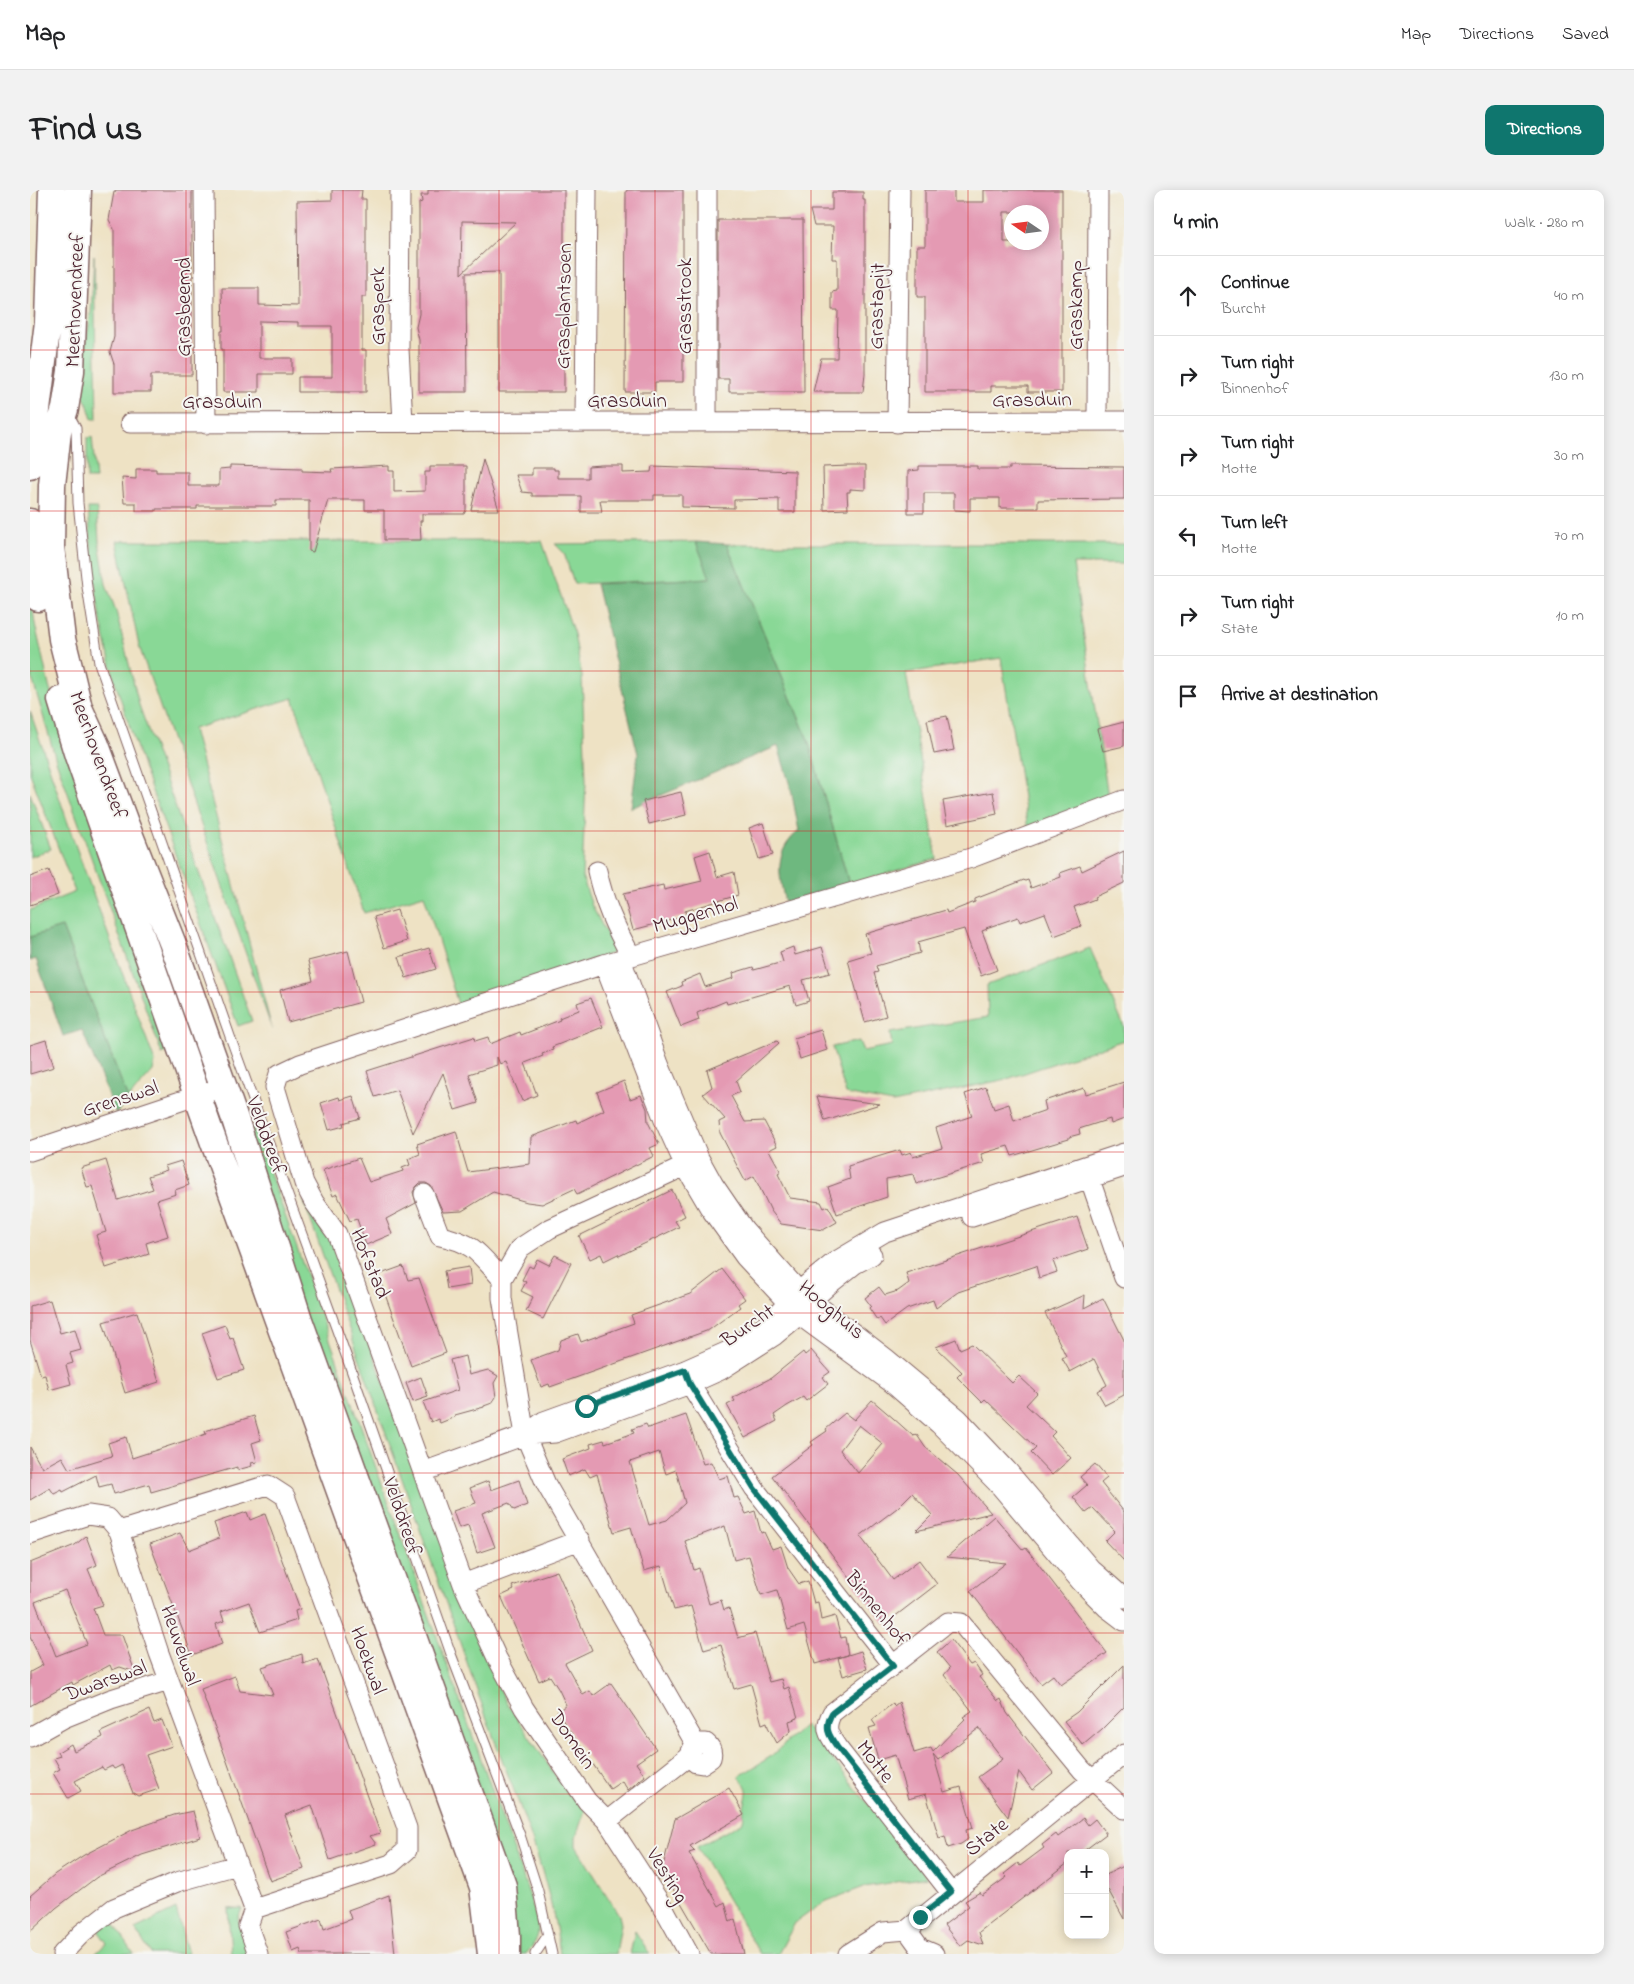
<!DOCTYPE html>
<meta charset="utf-8">
<style>
body{margin:0;font-family:"Indie Flower",sans-serif;background:#f2f2f2;color:#202124}
.controls{position:absolute;right:15px;bottom:15px;display:grid;overflow:hidden;border-radius:10px;box-shadow:0 2px 12px #0003}
.controls button{width:45px;height:45px;display:grid;place-items:center;padding:0;border:0;border-bottom:1px solid #e0e0e0;background:#fff;color:#202124;font:25px sans-serif}
.compass{position:absolute;left:974px;top:15px;width:45px;height:45px;border-radius:50%;background:#fff;box-shadow:0 2px 12px #0003;rotate:283deg}
.stop{position:absolute;width:15px;height:15px;margin:-11px;border:4px solid #0f766e;border-radius:50%;background:#fff}
.stop.end{background:#0f766e;border-color:#fff;box-shadow:0 1px 5px #0008}
.list{margin:0;padding:0;list-style:none}
h2{display:flex;justify-content:space-between;align-items:center;height:65px;margin:0;padding:0 20px;font-size:21px}
h2 small{font-size:16px;font-weight:400;color:#757577}
.list li{display:grid;grid-template-columns:32px 1fr auto;gap:15px;align-items:center;box-sizing:border-box;height:80px;padding:0 20px;border-top:1px solid #e0e0e0}
.list b{display:block;font-size:19px;white-space:nowrap}
.list p{margin:0;font-size:16px;white-space:nowrap;color:#757577}
.list em{font-size:16px;font-style:normal;color:#757577}
.icon{flex:none;width:28px;height:28px;fill:none;stroke:currentColor;stroke-width:2;stroke-linecap:round;stroke-linejoin:round}
.map{position:relative;flex:none;width:1094px;height:1764px;overflow:hidden;border-radius:10px}
header{display:flex;align-items:center;gap:30px;box-sizing:border-box;height:70px;padding:0 25px;background:#fff;border-bottom:1px solid #e0e0e0}
header strong{font-size:24px}
nav{display:flex;gap:28px;margin-inline-start:auto;font-size:18px}
.intro{display:flex;align-items:center;justify-content:space-between;box-sizing:border-box;height:120px;padding:0 30px}
h1{margin:0;font-size:35px}
.button{padding:12px 22px;border-radius:10px;background:#0f766e;color:#fff;font-size:18px;font-weight:700}
main{display:flex;gap:30px;padding:0 30px}
aside{flex:1;background:#fff;border-radius:10px;box-shadow:0 2px 12px #0003}
.map>svg:first-child{display:block}
</style>
<header>
<strong>Map</strong>
<nav><a>Map</a><a>Directions</a><a>Saved</a></nav>
</header>
<div class="intro"><h1>Find us</h1><a class="button">Directions</a></div>
<main>
<div class="map">
<svg width="1094" height="1764" viewBox="0 0 1094 1764">
<rect width="100%" height="100%" fill="#f6f6f2"/>
<filter id="ink" filterUnits="userSpaceOnUse"><feTurbulence type="fractalNoise" baseFrequency=".02" numOctaves="2"/><feDisplacementMap in="SourceGraphic" scale="10" xChannelSelector="R" yChannelSelector="G"/><feConvolveMatrix kernelMatrix="1 2 1 2 8 2 1 2 1" color-interpolation-filters="sRGB"/></filter>
<filter id="wash" filterUnits="userSpaceOnUse"><feTurbulence type="fractalNoise" baseFrequency=".0096" numOctaves="4" result="noise"/><feDisplacementMap in="SourceGraphic" scale="20" xChannelSelector="R" yChannelSelector="G"/><feGaussianBlur stdDeviation="1.12" result="paint"/><feColorMatrix in="noise" values="0 0 0 0 0 0 0 0 0 0 0 0 0 0 0 0 0 1.4 0 .05"/><feComposite in="paint" operator="in"/></filter>
<g filter="url(#wash)">
<rect width="100%" height="100%" fill="#eee2c4"/>
<path fill="#89d896" stroke="#6a7c60" d="M64 65 67 229H62L57 213 48 197 61 123Z
M62 247 66 289H57V248Z
M58 318H67L69 352 76 394 86 421 109 515 222 831 208 836 111 571 84 489 69 422 63 379Z
M87 351H512L544 444 552 486 556 591 552 686 562 716 586 762 428 814 394 705 334 723 263 508 163 539 242 839 109 456Z
M666 352 681 388 544 394 534 363 525 354Z
M697 354H1094V374H1043L1078 607 998 639 971 468 876 483 907 669 819 694 778 550Z
M0 398 5 434 19 496 36 556 145 859 132 864 26 570 0 481Z
M0 521 46 657 125 872 123 881 98 909 32 737 0 747V720L45 702 0 583Z
M0 603 21 659 0 667Z
M1060 758 1094 837V850L977 889 863 913 816 904 802 857 829 851 833 861 862 855 860 843 958 827 957 795Z
M223 936 487 1669C492 1685 509 1728 508 1743 507 1751 501 1758 496 1764H483L213 939Z
M273 1009 301 1049 453 1462 475 1510 531 1594 555 1620 546 1647V1656L589 1725 591 1734 586 1764H530C521 1689 490 1617 463 1546Z
M775 1535 897 1687 834 1697 794 1712 765 1733 748 1764H730L667 1657 712 1633C715 1627 713 1623 714 1617 717 1603 721 1599 708 1587L740 1567Z
M212 1718 208 1729 221 1764H201L198 1719Z
M146 1719 158 1764H121L105 1739Z
M81 1729 104 1764H65L77 1753 67 1739Z
M605 1741 620 1764H600Z"/>
<path fill="#6eb87f" stroke="#5c6c55" d="M666 352 697 354 778 550 819 694 755 713C749 684 743 662 769 641L761 599 748 556 601 618 608 564 566 394 680 388Z
M32 737 98 909 86 924 52 840 33 846 6 769 0 771V747Z"/>
<g id="blocks">
<path fill="#e49ab3" fill-rule="evenodd" d="M86 0H162V185H121V202H84V174L80 162 84 147V39L79 30 84 2H86Z
M302 0H332L331 9H336V107H332V160H336V202H268V187H302V136H268V132L229 131V168H262V184H229V202H193V159H191V141H193L192 98H229V115L268 116 267 11 302 10Z
M398 0H534V202H469V82L436 83 437 202H389V150L386 137 389 124V13L392 12 391 5H398ZM432 31 486 32 431 84Z
M598 0H653V192H625V202H595L596 1Z
M895 0H924V12H954V0H1032V202H998V196H961V202H895V107H887V56H895ZM974 22H1012V52H974Z
M802 2H833V10H835V184L833 202H783L791 168H807L808 120H802V102L807 101V69H802L803 36H784L780 20H802Z
M688 30H773L774 202H699V189H688Z
M453 269 469 320H441Z
M200 276 272 278V281L302 282 301 279 359 276V281H364V302L395 301V282H400V276H436V320L434 324H392V331H390L391 350H354V320H335V310H298L283 362 279 361V310H246V316H167V319H126V321H106V313H94L92 288 106 289V279H126V282H158V296H189V280L200 279Z
M572 276H593V283L621 282 622 276 765 281V322H749V309L704 310V318L652 317V305H624V310H570L572 322H551V306H502V303L492 302 486 285H502V278H524V280H528V288H558V277Z
M819 276H835V300L820 299V302H817L818 319 794 320 793 277Z
M889 276H948V279H980V276L1094 277V309L1008 310V318H970V308H940V321L924 320V303H894V323H878V281L889 280Z
M917 526 924 560 904 564 897 530Z
M1094 532V556L1073 561 1067 539Z
M651 602 656 625 619 634 613 611Z
M963 602 967 624 917 635 913 611Z
M733 633 743 665 729 669 719 638Z
M680 661 687 687 704 682 708 705 655 721 656 726 603 740 593 704 633 695 634 700 672 691 665 666Z
M1094 661V693L1064 707 1065 709 1044 717 1051 736 1024 746 1015 723 990 732 988 727 956 738 957 739 952 741 967 780 951 786 934 739 888 752 890 763 846 776 848 782 844 783 856 826 835 832 818 770 841 763 835 744 916 720 917 723 945 712V709L994 690 995 691 998 690 1001 698 1031 687 1030 683 1050 676 1052 681Z
M19 680 28 705 0 715V687Z
M367 720 377 751 354 758 344 727Z
M763 757 765 765 792 757 800 783 773 790 779 811 766 815 760 796 697 814 696 811 667 823 669 830 651 837 637 802 652 796 651 792 670 784 675 797 704 788 703 783 723 777 724 780 753 772 750 762Z
M399 758 406 779 376 788 369 767Z
M318 761 331 812 258 832 250 800 283 791 278 771Z
M561 808 573 837 522 857 523 860 512 864 513 866 495 873 507 905 492 911 476 872 470 874 467 867V875L439 884 448 913 425 920 413 883 383 943 367 900 345 907 337 881 444 847 445 851 458 847 460 854 490 842 491 845 530 830 529 828 549 820 547 813Z
M791 840 797 860 770 869 764 848Z
M16 850 24 877 0 884V855Z
M747 851 749 853 706 891 710 902 701 906 715 932 734 931 747 956 739 960 751 982 748 984 760 1008 791 1012 794 1018 798 1016 807 1032 793 1040 751 1034 741 1021 724 986 715 991 690 943 689 932 695 929 673 904 682 897 677 880Z
M594 891 600 909 611 905 617 919 618 932 629 954 620 958 624 966 547 1004 544 999 512 1014 497 1012 463 1002 432 1021 413 1022 401 996 396 993H390L386 997 383 1002 386 1013 356 1029 362 1044 336 1055 327 1029 320 1031 307 1004 303 1006 293 980 329 968 339 992 373 981 372 978 380 975 378 969 390 964 387 954 426 941 438 982 500 974 501 947 546 930 547 933 574 920 567 902Z
M1094 892V929L1081 934 1080 929 1049 939 1050 944 1039 947V949L982 966 978 956 951 964 954 973 886 994 883 984 856 989 857 1007 807 1024 798 997 820 989 818 976 870 960 872 965 881 962 883 967 912 958 906 938 942 926 935 904 956 897 964 919 979 914 984 931 1016 920 1014 911 1054 898 1056 904Z
M323 906 330 928 313 933 314 936 299 940 291 913 309 907 310 910Z
M787 906 850 914 795 931Z
M76 970 88 1010 123 999 118 986 137 980 135 976 151 971 159 995 145 1000 146 1004 127 1010 138 1046 116 1053 119 1064 76 1078 66 1045 76 1042 62 996 57 997 51 978Z
M642 1000 655 1026 645 1031 649 1037 589 1066 588 1064 574 1071 571 1064 560 1069 549 1046Z
M1047 1027 1058 1059 1023 1071 1027 1082 1009 1088 1006 1076 928 1102 906 1118 903 1110 877 1119 855 1135 850 1128 847 1130 839 1118 841 1116 835 1108 849 1097 855 1105 868 1101 879 1093 876 1083Z
M525 1065 541 1073 513 1129 496 1121 503 1107 491 1101 496 1092 492 1090 499 1076 503 1078 507 1069 519 1075Z
M373 1076 378 1090 389 1088 416 1163 381 1176 348 1085Z
M439 1077 441 1095 417 1099 414 1081Z
M692 1079 715 1109 708 1114 710 1117 679 1140 520 1197 519 1194 511 1197 501 1170 528 1160 531 1150 548 1144 551 1152 604 1133 601 1125 660 1104Z
M1055 1105 1054 1118 1073 1108 1094 1150V1205L1075 1215 1067 1201 1077 1195 1064 1169 1040 1182 1032 1168 1036 1166 1015 1123Z
M20 1110 30 1143 45 1139 51 1160 40 1163 43 1173 36 1175 41 1194 19 1200 15 1185 11 1186 0 1150V1116Z
M107 1122 129 1192 95 1203 73 1132Z
M195 1135 200 1149 203 1148 214 1180 188 1188 172 1143Z
M926 1149 930 1159 942 1154 982 1193 989 1186 1007 1203 996 1215 1025 1242 1021 1246 1041 1268 1022 1285 1001 1263 1006 1258 955 1209 952 1212 927 1187 932 1182 906 1157Z
M781 1160 800 1182 793 1187 798 1194 776 1211 773 1207 757 1216 744 1225 747 1231 715 1248 697 1215 705 1211 703 1208 741 1188 773 1162 775 1165Z
M435 1166 439 1185 458 1180 468 1186 464 1193 466 1207 462 1213 454 1216V1217L425 1225V1227L410 1233 408 1229 401 1232 393 1212 428 1200 420 1170Z
M391 1187 398 1207 383 1212 376 1193Z
M842 1210 863 1228 883 1246 887 1245 895 1257 928 1285 961 1323 886 1341 902 1325 882 1303 867 1318 830 1346 863 1390 889 1370 907 1394 855 1434 742 1286 783 1255 781 1252 797 1241 796 1239 815 1223 824 1230ZM829 1235 853 1254 828 1283 810 1260Z
M656 1225 673 1274 681 1272 689 1289 698 1286 704 1308 708 1307 716 1324 725 1321 731 1343 734 1342 742 1359 751 1356 758 1378 769 1394 778 1391 784 1413 788 1412 791 1430 805 1426 811 1448 815 1447 818 1465 785 1474 774 1435 758 1440 747 1400 731 1405 719 1366 704 1370 695 1336 655 1351 664 1380 669 1378 679 1414 691 1410 694 1420 699 1418 708 1448 725 1443 739 1492 751 1489 754 1499 759 1497 768 1528 759 1531 761 1541 747 1553 738 1537 737 1532 732 1534 721 1494 704 1499 691 1455 674 1460 661 1416 644 1420 631 1376 614 1381 601 1337 584 1342 567 1284 560 1287 555 1279 538 1286 532 1269 561 1258 560 1254 574 1250 575 1253 604 1243 602 1239 616 1234 618 1238ZM629 1262 636 1284 646 1280 655 1313 637 1330 619 1335 600 1272Z
M224 1226 231 1250 222 1253 227 1272 221 1273 222 1276 207 1280V1277L121 1302 119 1294 84 1304 81 1294 69 1297 66 1285 33 1302 32 1300 24 1304 20 1298 0 1310V1257L12 1278 32 1267 39 1279 82 1266 78 1253 96 1247 102 1268 176 1244 175 1241Z
M1065 1274 1077 1288 1071 1293 1094 1322V1371L1075 1351 1085 1341 1063 1318 1056 1323 1043 1307 1057 1295 1050 1287Z
M489 1290 497 1315 484 1320 479 1313 452 1323 465 1357 447 1363 438 1335 429 1338 423 1321 446 1313 440 1298 458 1291 461 1300Z
M217 1322 220 1330 235 1324 270 1419 265 1421 267 1430 230 1442 219 1412 191 1422 194 1431 186 1434 192 1454 162 1465 120 1354 150 1343 159 1360 189 1348 184 1333Z
M964 1326 993 1360 996 1358 1077 1463 1031 1495 1023 1485 1011 1494 940 1401 976 1373 917 1367Z
M56 1346 67 1375 58 1379 73 1415 63 1418 73 1445H92L105 1482 90 1477 82 1480 80 1475 43 1495 42 1492 0 1516V1482L13 1475 0 1447V1373L45 1355ZM35 1400 57 1454 26 1466 5 1412Z
M527 1381 562 1460 535 1473 553 1505 560 1501 563 1506 581 1493 626 1559 606 1573 615 1586 598 1600 592 1591 580 1599 527 1522 536 1515 529 1500 520 1486 509 1491 471 1406 484 1400 482 1396Z
M921 1450 940 1475 944 1473 952 1485 949 1487 968 1511 971 1509 977 1523 1023 1583 1002 1600 989 1582 978 1627 948 1587 973 1569 949 1538 908 1570 903 1564 914 1602 931 1597 943 1638 936 1640 938 1649 931 1654 918 1658 915 1646 909 1648 896 1604 878 1609 865 1565 848 1570 839 1538 846 1536 842 1530 863 1513 864 1516 869 1512 884 1563 901 1558 903 1562 935 1529 933 1527 942 1521 914 1485 920 1478 907 1462Z
M831 1461 837 1479 813 1486 808 1468Z
M272 1464 273 1474 288 1469 350 1643 340 1646 346 1654 300 1670 282 1615 255 1625 274 1679 240 1691 171 1499 205 1486 210 1501 243 1505 232 1477Z
M1094 1475V1517L1072 1539 1053 1555 1034 1531 1047 1522Z
M119 1520 124 1533 132 1530 142 1556 116 1565 129 1599 108 1606 103 1603 92 1575 84 1579 82 1576 74 1580 72 1577 45 1591 51 1601 38 1608 23 1583 30 1579 24 1568 30 1566 28 1562 41 1554 44 1561 73 1547 71 1542Z
M699 1598 714 1625 660 1656 665 1661 659 1663 689 1716 695 1712 700 1732 705 1729 714 1764H681L632 1680 645 1629Z
M163 1621 170 1647 112 1665 67 1687 26 1718 0 1742V1706L25 1684 54 1665 102 1640 144 1625Z
M1053 1628 1058 1635 1065 1629 1076 1644 1051 1663H1038V1673L949 1742 953 1755 938 1750 930 1756 914 1735 939 1716 935 1711 950 1702 952 1705 977 1687 974 1684 988 1673 990 1676 1014 1658 1012 1655 1026 1644 1028 1647Z
M1094 1676V1729L1075 1694V1685Z
M359 1705 365 1764H272L270 1759 263 1762 256 1742 291 1729 294 1739 321 1729 318 1720Z"/>
</g>
</g>
<g filter="url(#ink)">
<use href="#blocks" fill-opacity="0" stroke="#836361" stroke-width="1"/>
<g fill="none" stroke-linecap="round" stroke-linejoin="round">
<defs>
<path id="service" d="M39 225 46 238 48 313 57 397 69 473 202 852 317 1168 421 1464 490 1645 508 1701 522 1764
M505 1764 518 1745"/>
<path id="minor" d="M174 0 176 234
M370 0 369 159 373 232
M677 0V232
M1067 230 1068 0
M555 232 557 0
M100 233 1094 231
M867 233 870 0
M567 681C574 713 585 737 601 766
M591 769 629 874 669 968 684 995 714 1039 769 1101 857 1169 928 1228 977 1280 1061 1379 1094 1408
M574 774 634 930 655 976 679 1017 715 1067 769 1125 862 1193 909 1234 970 1296 1051 1392 1077 1418 1094 1431
M0 961 193 897
M1056 978 1094 1088
M394 1004 410 1046C445 1053 449 1064 472 1089
M942 1027 1094 977
M655 1180 660 1194 724 1298 863 1475 918 1432 931 1433 1052 1580 1094 1619
M496 1245 525 1243 660 1194 691 1180 744 1146 769 1125 781 1111 801 1093 825 1074 842 1065
M393 1282 495 1245 514 1231 655 1180 698 1161 742 1130 769 1101 803 1073 855 1042 1094 963
M89 1341 238 1295 255 1306 377 1638V1660L361 1674 224 1719
M0 1344 58 1325 78 1328 89 1341 129 1463 224 1719 218 1736 228 1764
M433 1394 550 1350
M863 1475 802 1523C794 1538 798 1544 807 1557L921 1703
M0 1547 34 1528 81 1509 139 1491
M659 1566 666 1573 672 1574 681 1568C683 1561 681 1557 676 1553H665
M577 1631 659 1566 665 1553 516 1294 495 1245 472 1108V1089L490 1058 519 1039 655 976 669 968
M877 1740 1094 1564
M877 1740 890 1758 904 1764
M32 1764 52 1743 84 1718 147 1692 207 1675
M659 1764 636 1722 577 1631 557 1611 494 1518 467 1468 433 1394 307 1044 284 1012 274 993 245 897 249 884 270 874 574 774 941 668 1094 610
M818 1764 853 1742 877 1740"/>
<path id="secondary" d="M48 0 41 181 35 219 28 241 22 295 21 357 32 449 42 489 49 518 66 555 95 633 144 757 205 929 269 1130 473 1696 477 1746V1764
M0 276 18 132 22 0
M0 332 8 408
M31 510 48 566 179 939 453 1697 461 1764"/>
</defs>
<use href="#service" stroke="#836361" stroke-width="11"/>
<use href="#minor" stroke="#836361" stroke-width="21"/>
<use href="#secondary" stroke="#836361" stroke-width="29"/>
<use href="#service" stroke="#fff" stroke-width="9"/>
<use href="#minor" stroke="#fff" stroke-width="19"/>
<use href="#secondary" stroke="#fff" stroke-width="26"/>
</g>
</g>
<g fill="none" stroke-linecap="round" stroke-linejoin="round" filter="url(#ink)">
<path stroke="#0f766e" stroke-width="6" d="M556 1216 655 1180 660 1194 724 1298 863 1476 802 1523C794 1538 798 1544 807 1557L921 1702 890 1727"/>
</g>
<path fill="none" stroke="#d62828" stroke-width="1" stroke-opacity="0.55" d="M156 0V1764M313 0V1764M469 0V1764M625 0V1764M781 0V1764M938 0V1764M0 160H1094M0 321H1094M0 481H1094M0 641H1094M0 802H1094M0 962H1094M0 1123H1094M0 1283H1094M0 1443H1094M0 1604H1094"/>
<g text-anchor="middle" stroke-width="4" stroke-linejoin="round" paint-order="stroke">
<g font-size="21" fill="#4a1f2b" stroke="#f6f6f2">
<text transform="translate(44 110) rotate(-88)" y="7">Meerhovendreef</text>
<text transform="translate(1045 115) rotate(-90)" y="7">Graskamp</text>
<text transform="translate(347 116) rotate(-90)" y="7">Grasperk</text>
<text transform="translate(533 116) rotate(-89)" y="7">Grasplantsoen</text>
<text transform="translate(654 116) rotate(-90)" y="7">Grasstrook</text>
<text transform="translate(846 116) rotate(-89)" y="7">Grastapijt</text>
<text transform="translate(153 117) rotate(-90)" y="7">Grasbeemd</text>
<text transform="translate(1002 209) rotate(-1)" y="7">Grasduin</text>
<text x="597" y="217">Grasduin</text>
<text x="192" y="218">Grasduin</text>
<text transform="translate(69 565) rotate(70)" y="7">Meerhovendreef</text>
<text transform="translate(665 724) rotate(-16)" y="7">Muggenhol</text>
<text transform="translate(90 908) rotate(-18)" y="7">Grenswal</text>
<text transform="translate(237 945) rotate(70)" y="7">Velddreef</text>
<text transform="translate(341 1073) rotate(68)" y="7">Hofstad</text>
<text transform="translate(802 1119) rotate(40)" y="7">Hooghuis</text>
<text transform="translate(717 1135) rotate(-35)" y="7">Burcht</text>
<text transform="translate(373 1326) rotate(71)" y="7">Velddreef</text>
<text transform="translate(848 1418) rotate(51)" y="7">Binnenhof</text>
<text transform="translate(151 1455) rotate(71)" y="7">Heuvelwal</text>
<text transform="translate(339 1470) rotate(70)" y="7">Hoekwal</text>
<text transform="translate(75 1490) rotate(-20)" y="7">Dwarswal</text>
<text transform="translate(543 1549) rotate(56)" y="7">Domein</text>
<text transform="translate(846 1571) rotate(52)" y="7">Motte</text>
<text transform="translate(956 1646) rotate(-39)" y="7">State</text>
<text transform="translate(638 1685) rotate(58)" y="7">Vesting</text>
</g>
</g>
</svg>
<div class="controls">
<button>+</button>
<button>−</button>
</div>
<svg class="compass" viewBox="-18 -18 36 36"><path d="M0-13l5 13h-10z" fill="#e53935"/><path d="M0 13l5-13h-10z" fill="#757577"/></svg>
<div class="stop" style="left:556px;top:1216px"></div>
<div class="stop end" style="left:890px;top:1727px"></div>
</div>
<aside>
<h2>4 min<small>Walk · 280 m</small></h2>
<ul class="list">
<li><svg class="icon" aria-label="ahead" viewBox="0 0 24 24"><path d="M12 20V5M6 11l6-6 6 6"/></svg><div><b>Continue</b><p>Burcht</p></div><em>40 m</em></li>
<li><svg class="icon" aria-label="right" viewBox="0 0 24 24"><path d="M7 20v-9h11M14 6l5 5-5 5"/></svg><div><b>Turn right</b><p>Binnenhof</p></div><em>130 m</em></li>
<li><svg class="icon" aria-label="right" viewBox="0 0 24 24"><path d="M7 20v-9h11M14 6l5 5-5 5"/></svg><div><b>Turn right</b><p>Motte</p></div><em>30 m</em></li>
<li><svg class="icon" aria-label="left" viewBox="0 0 24 24"><path d="M17 20v-9H6M10 6l-5 5 5 5"/></svg><div><b>Turn left</b><p>Motte</p></div><em>70 m</em></li>
<li><svg class="icon" aria-label="right" viewBox="0 0 24 24"><path d="M7 20v-9h11M14 6l5 5-5 5"/></svg><div><b>Turn right</b><p>State</p></div><em>10 m</em></li>
<li><svg class="icon" aria-label="arrive" viewBox="0 0 24 24"><path d="M6 21V4h12l-3 4 3 4H6"/></svg><div><b>Arrive at destination</b></div></li>
</ul>
</aside>
</main>
